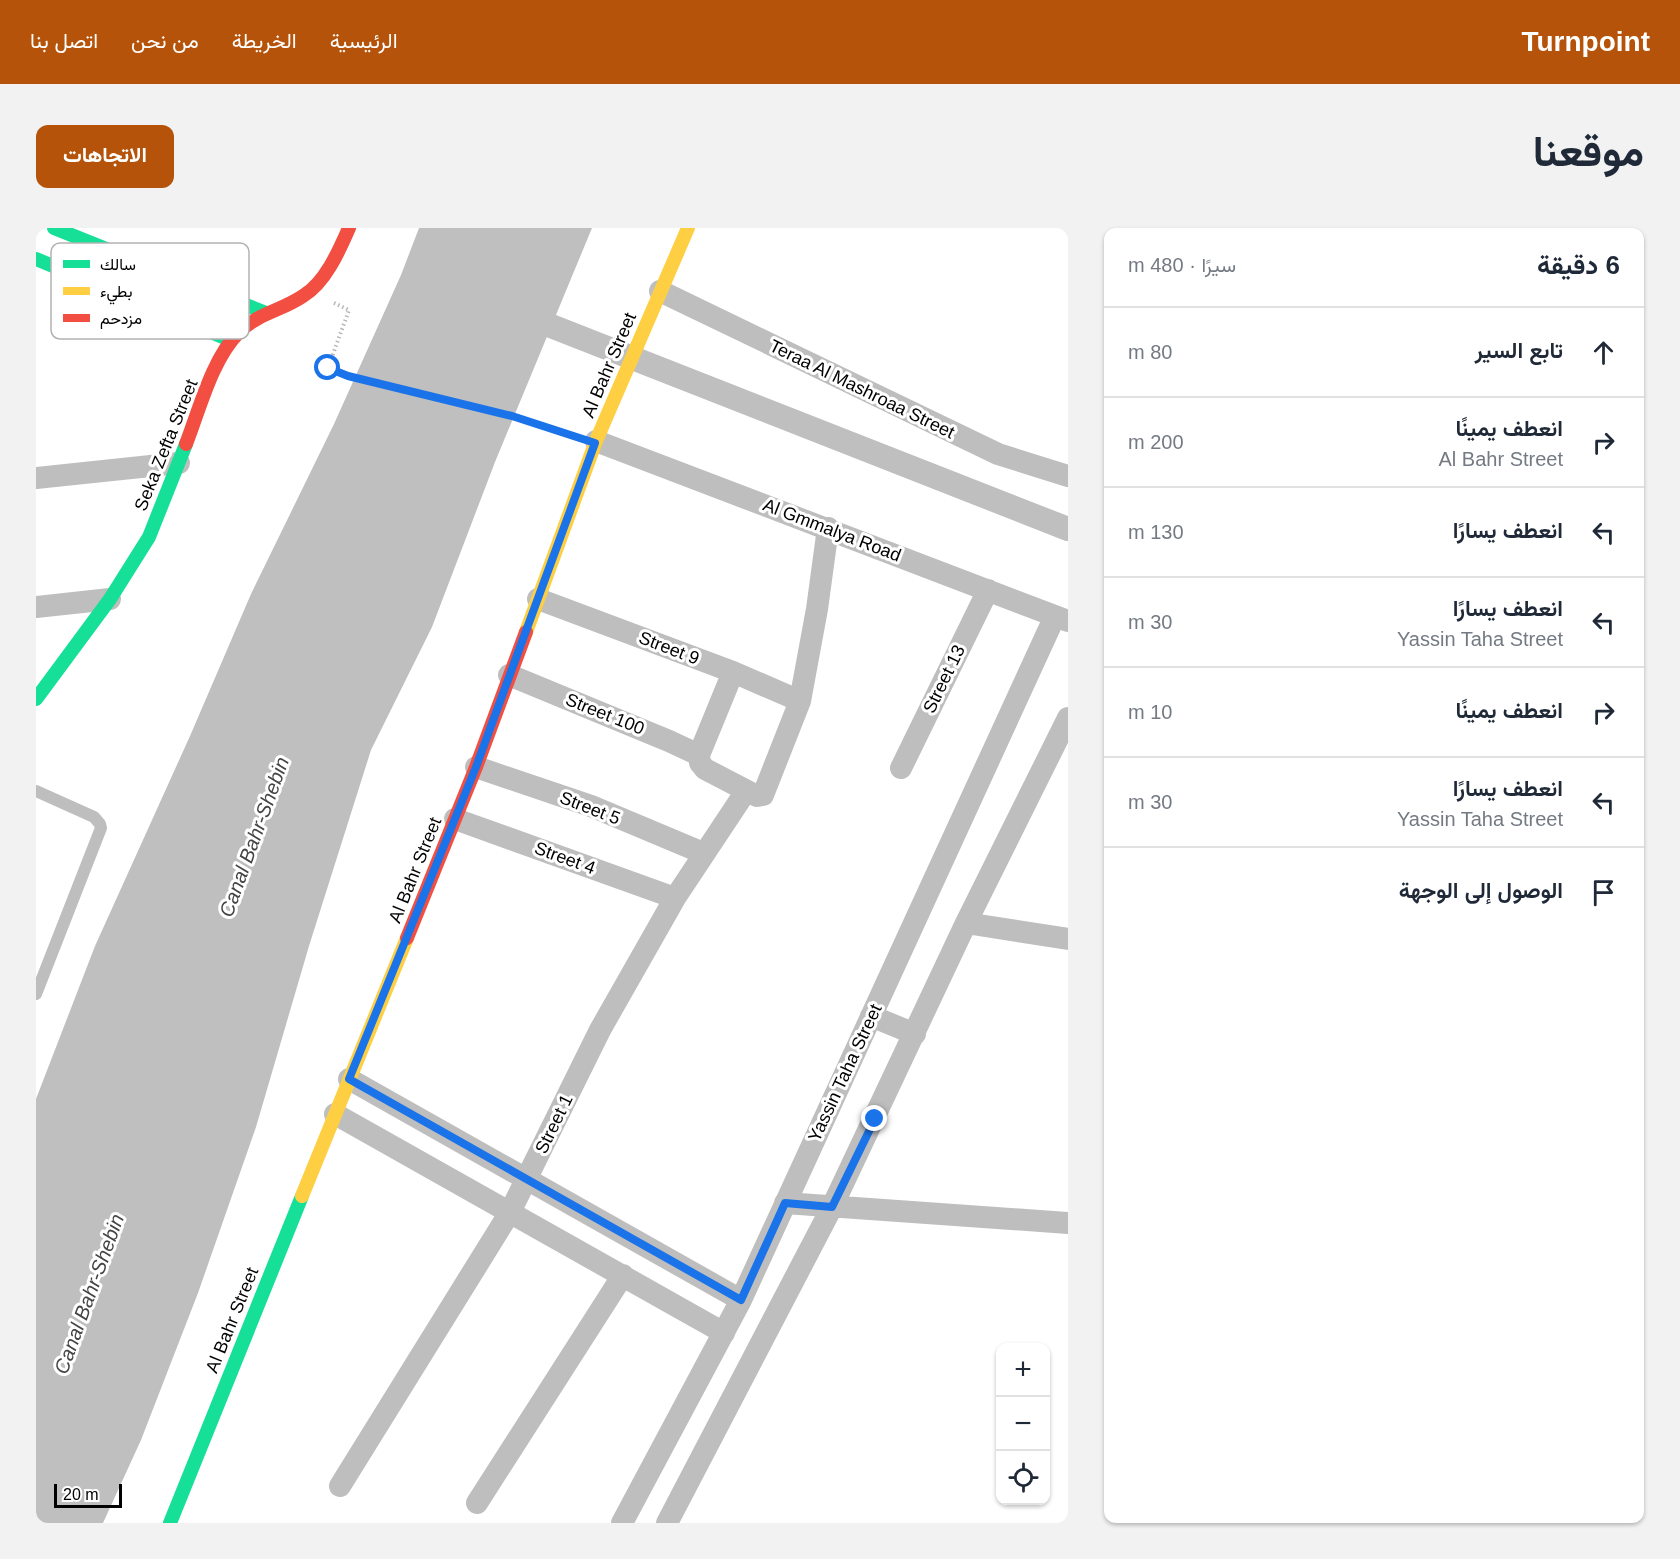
<!DOCTYPE html>
<html lang="ar">
<meta charset="utf-8">
<style>
body{margin:0;font-family:Helvetica,Vazirmatn,sans-serif;background:#f2f2f3;color:#1f2937;direction:rtl}
.controls{position:absolute;right:18px;bottom:18px;display:grid;overflow:hidden;border-radius:12px;box-shadow:0 2px 4px #0004}
.controls button{width:54px;height:54px;display:grid;place-items:center;padding:0;border:0;border-bottom:2px solid #e0e1e3;background:#fff;color:#1f2937;font:30px sans-serif}
.scale{position:absolute;left:18px;bottom:15px;width:68px;box-sizing:border-box;padding-left:6px;border:3px solid #000;border-top:0;font-size:16px;line-height:21px;white-space:nowrap;color:#000;-webkit-text-stroke:4px #fff;paint-order:stroke}
.stop{position:absolute;width:18px;height:18px;margin:-14px;border:4px solid #1a73e8;border-radius:50%;background:#fff}
.stop.end{background:#1a73e8;border-color:#fff;box-shadow:0 2px 6px #0008}
.list{margin:0;padding:0;list-style:none}
h2{display:flex;justify-content:space-between;align-items:center;height:78px;margin:0;padding:0 24px;font-size:26px}
h2 small{font-size:20px;font-weight:400;color:#747a83}
.list li{display:grid;grid-template-columns:39px 1fr auto;gap:18px;align-items:center;box-sizing:border-box;height:90px;padding:0 24px;border-top:2px solid #e0e1e3}
.list b{display:block;font-size:22px;white-space:nowrap}
.list p{margin:0;font-size:20px;white-space:nowrap;color:#747a83}
.list em{font-size:20px;font-style:normal;color:#747a83}
.icon{flex:none;width:33px;height:33px;fill:none;stroke:currentColor;stroke-width:2;stroke-linecap:round;stroke-linejoin:round}
.map{position:relative;flex:none;width:1032px;height:1295px;overflow:hidden;direction:ltr;border-radius:12px}
header{display:flex;align-items:center;gap:36px;box-sizing:border-box;height:84px;padding:0 30px;background:#b45309;color:#fff}
header strong{font-size:28px}
nav{display:flex;gap:33px;margin-inline-start:auto;font-size:21px}
.intro{display:flex;align-items:center;justify-content:space-between;box-sizing:border-box;height:144px;padding:0 36px}
h1{margin:0;font-size:42px}
.button{padding:15px 27px;border-radius:12px;background:#b45309;color:#fff;font-size:21px;font-weight:700}
main{display:flex;gap:36px;padding:0 36px}
aside{flex:1;background:#fff;border-radius:12px;box-shadow:0 2px 4px #0004}
.map>svg:first-child{display:block}
</style>
<header>
<strong>Turnpoint</strong>
<nav><a>الرئيسية</a><a>الخريطة</a><a>من نحن</a><a>اتصل بنا</a></nav>
</header>
<div class="intro"><h1>موقعنا</h1><a class="button">الاتجاهات</a></div>
<main>
<aside>
<h2>6 دقيقة<small>سيرًا · 480 m</small></h2>
<ul class="list">
<li><svg class="icon" aria-label="ahead" viewBox="0 0 24 24"><path d="M12 20V5M6 11l6-6 6 6"/></svg><div><b>تابع السير</b></div><em>80 m</em></li>
<li><svg class="icon" aria-label="right" viewBox="0 0 24 24"><path d="M7 20v-9h11M14 6l5 5-5 5"/></svg><div><b>انعطف يمينًا</b><p>Al Bahr Street</p></div><em>200 m</em></li>
<li><svg class="icon" aria-label="left" viewBox="0 0 24 24"><path d="M17 20v-9H6M10 6l-5 5 5 5"/></svg><div><b>انعطف يسارًا</b></div><em>130 m</em></li>
<li><svg class="icon" aria-label="left" viewBox="0 0 24 24"><path d="M17 20v-9H6M10 6l-5 5 5 5"/></svg><div><b>انعطف يسارًا</b><p>Yassin Taha Street</p></div><em>30 m</em></li>
<li><svg class="icon" aria-label="right" viewBox="0 0 24 24"><path d="M7 20v-9h11M14 6l5 5-5 5"/></svg><div><b>انعطف يمينًا</b></div><em>10 m</em></li>
<li><svg class="icon" aria-label="left" viewBox="0 0 24 24"><path d="M17 20v-9H6M10 6l-5 5 5 5"/></svg><div><b>انعطف يسارًا</b><p>Yassin Taha Street</p></div><em>30 m</em></li>
<li><svg class="icon" aria-label="arrive" viewBox="0 0 24 24"><path d="M6 21V4h12l-3 4 3 4H6"/></svg><div><b>الوصول إلى الوجهة</b></div></li>
</ul>
</aside>
<div class="map">
<svg width="1032" height="1295" viewBox="0 0 1032 1295">
<rect width="100%" height="100%" fill="#fff"/>
<path fill="#bfbfbf" d="M383 0H556L459 234 396 399 335 522 273 718 220 899 162 1065 105 1212 67 1295H0V871L59 718 154 508 215 366 298 196 365 47Z"/>
<g fill="none" stroke-linecap="round" stroke-linejoin="round">
<path stroke="#bfbfbf" stroke-width="24" d="M487 87 1032 301"/>
<path stroke="#b9b9b9" stroke-width="4" stroke-dasharray="1.5 3" stroke-linecap="butt" d="M298 75 313 82 292 140 312 148 476 188 535 207"/>
<path stroke="#bebebe" stroke-width="12" d="M0 563 58 589 64 596 65 600 0 766"/>
<path stroke="#bebebe" stroke-width="22" d="M624 63 962 226 1032 248
M560 213 1032 393
M0 250 143 235
M502 371 697 444 764 473
M0 379 74 371
M697 444 663 527 664 535 669 541 721 568 727 567 764 473 781 381 792 300
M473 447 633 513 663 527
M440 539 555 578 667 625
M865 540 952 362
M419 591 639 670
M930 695 1032 711
M835 788 879 806
M313 851 705 1072
M299 886 688 1105
M749 975 1032 995
M304 1258 474 984 564 802 639 670 710 563
M441 1275 587 1047
M586 1295 705 1072 1019 388
M631 1295 796 979 930 695 1032 490"/>
<path stroke="#16e098" stroke-width="14" d="M18 0 230 85
M0 31 194 112
M0 471 74 371 113 309 150 216
M134 1295 266 968"/>
<path stroke="#ffcf43" stroke-width="14" d="M490 404 560 213 652 0
M266 968 371 710"/>
<path stroke="#f24e42" stroke-width="14" d="M150 216C164 180 176 131 203 104 224 84 245 83 267 68 289 55 303 23 313 0
M371 710 440 539 490 404"/>
</g>
<g fill="none" stroke-linecap="round" stroke-linejoin="round">
<path stroke="#1a73e8" stroke-width="8" d="M292 140 312 148 476 188 559 215 440 539 313 851 705 1072 749 975 796 979 839 891"/>
</g>
<g text-anchor="middle" stroke-width="6" stroke-linejoin="round" paint-order="stroke">
<g font-size="18" fill="#000" stroke="#fff">
<text transform="translate(573 137) rotate(-67)" y="6">Al Bahr Street</text>
<text transform="translate(826 161) rotate(26)" y="6">Teraa Al Mashroaa Street</text>
<text transform="translate(130 217) rotate(-68)" y="6">Seka Zefta Street</text>
<text transform="translate(796 302) rotate(21)" y="6">Al Gmmalya Road</text>
<text transform="translate(633 420) rotate(21)" y="6">Street 9</text>
<text transform="translate(908 451) rotate(-64)" y="6">Street 13</text>
<text transform="translate(569 486) rotate(22)" y="6">Street 100</text>
<text transform="translate(554 580) rotate(21)" y="6">Street 5</text>
<text transform="translate(529 630) rotate(20)" y="6">Street 4</text>
<text transform="translate(379 642) rotate(-68)" y="6">Al Bahr Street</text>
<text transform="translate(809 845) rotate(-65)" y="6">Yassin Taha Street</text>
<text transform="translate(518 896) rotate(-64)" y="6">Street 1</text>
<text transform="translate(196 1092) rotate(-68)" y="6">Al Bahr Street</text>
</g>
<g font-size="20" font-style="italic" fill="#444" stroke="#fff">
<text transform="translate(218 609) rotate(-70)" y="7">Canal Bahr-Shebin</text>
<text transform="translate(53 1066) rotate(-70)" y="7">Canal Bahr-Shebin</text>
</g>
</g>
<rect x="15" y="15" width="198" height="96" rx="9" fill="#fff" stroke="#b2b2b2" stroke-width="1.5"/>
<rect x="27" y="32" width="27" height="8" fill="#16e098"/>
<rect x="27" y="59" width="27" height="8" fill="#ffcf43"/>
<rect x="27" y="86" width="27" height="8" fill="#f24e42"/>
<g font-size="16" fill="#000">
<text x="64" y="42">سالك</text>
<text x="64" y="69">بطيء</text>
<text x="64" y="96">مزدحم</text>
</g>
</svg>
<div class="controls">
<button>+</button>
<button>−</button>
<button><svg class="icon" aria-label="locate" viewBox="0 0 24 24"><circle cx="12" cy="12" r="6"/><path d="M12 2v4M12 18v4M2 12h4M18 12h4"/></svg></button>
</div>
<div class="scale">20 m</div>
<div class="stop" style="left:292px;top:140px"></div>
<div class="stop end" style="left:839px;top:891px"></div>
</div>
</main>
